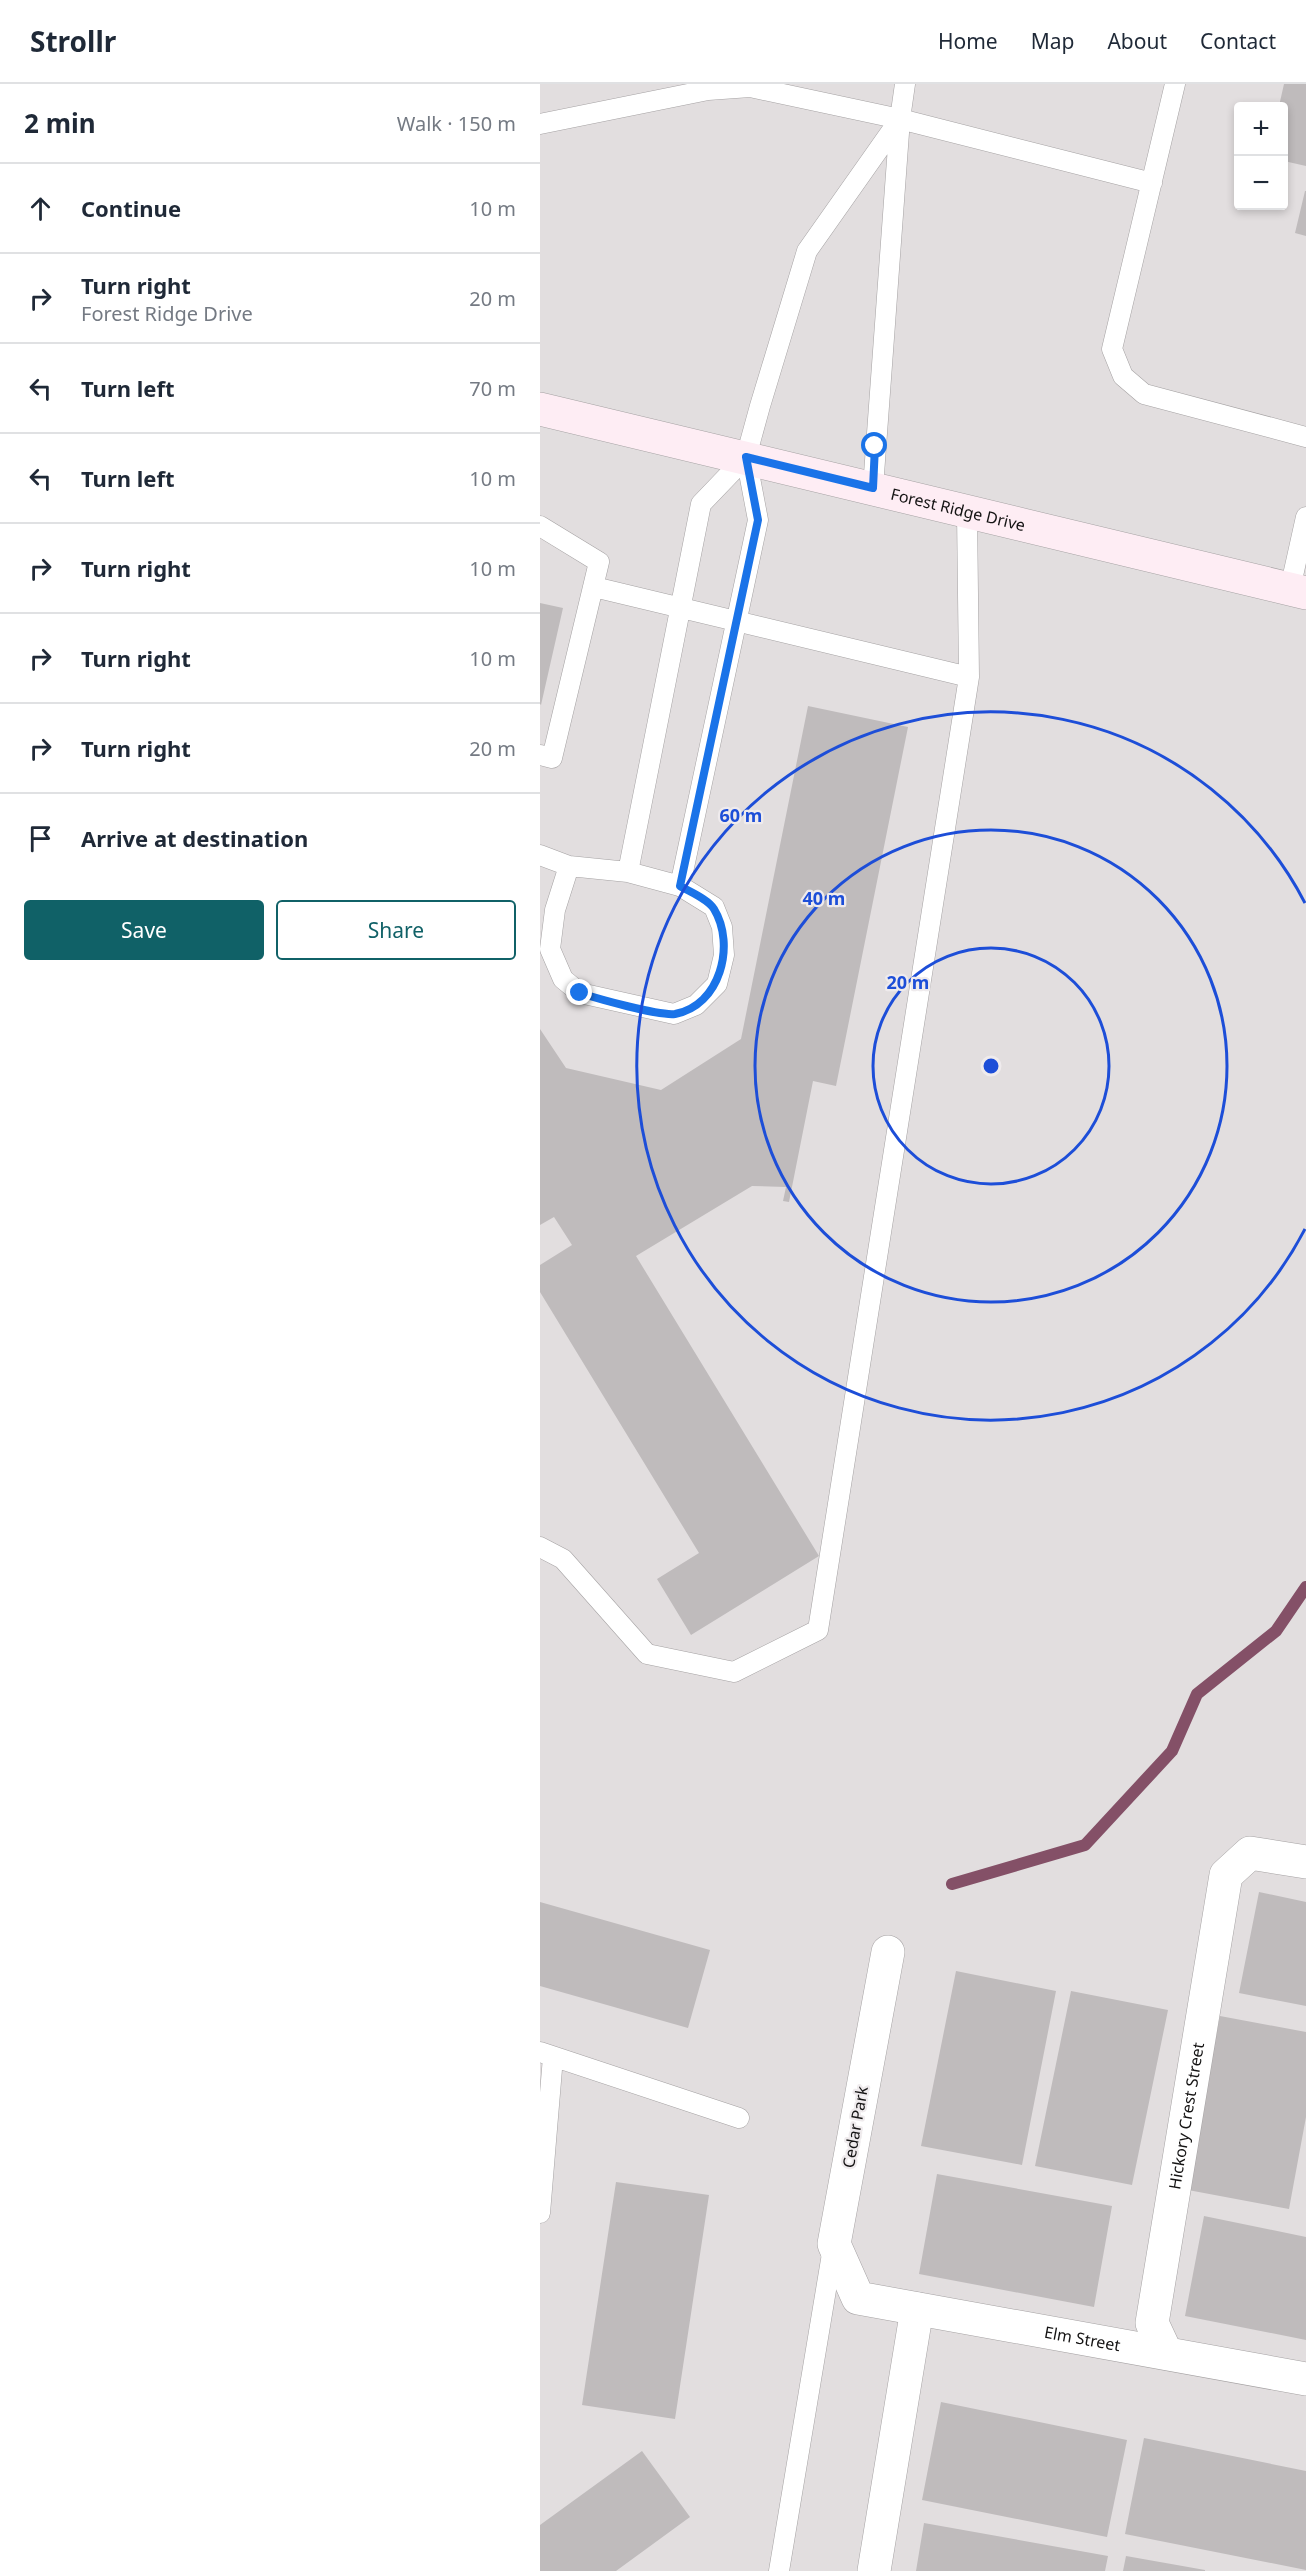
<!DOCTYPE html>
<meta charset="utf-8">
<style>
body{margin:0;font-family:"Noto Sans",sans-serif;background:#f2f2f3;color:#1f2937}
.controls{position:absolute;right:18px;top:18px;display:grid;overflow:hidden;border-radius:6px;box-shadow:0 3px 9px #0003}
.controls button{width:54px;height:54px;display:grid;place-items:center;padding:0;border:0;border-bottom:2px solid #e0e1e3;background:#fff;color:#1f2937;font:30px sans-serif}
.stop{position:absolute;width:18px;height:18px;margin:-14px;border:4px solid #1a73e8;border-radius:50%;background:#fff}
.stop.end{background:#1a73e8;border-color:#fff;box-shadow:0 2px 6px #0008}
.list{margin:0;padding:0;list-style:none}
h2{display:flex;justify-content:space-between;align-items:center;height:78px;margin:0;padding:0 24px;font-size:26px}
h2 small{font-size:20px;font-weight:400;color:#747a83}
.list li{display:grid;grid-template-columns:39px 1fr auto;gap:18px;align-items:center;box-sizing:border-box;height:90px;padding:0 24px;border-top:2px solid #e0e1e3}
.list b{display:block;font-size:22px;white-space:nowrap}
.list p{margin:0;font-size:20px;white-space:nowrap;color:#747a83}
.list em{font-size:20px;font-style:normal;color:#747a83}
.actions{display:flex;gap:12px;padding:18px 24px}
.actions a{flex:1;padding:14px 0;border:2px solid #106167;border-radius:6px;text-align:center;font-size:21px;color:#106167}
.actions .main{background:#106167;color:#fff}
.icon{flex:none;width:33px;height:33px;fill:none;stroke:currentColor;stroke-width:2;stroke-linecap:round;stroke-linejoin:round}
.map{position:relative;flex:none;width:766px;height:2487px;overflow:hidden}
header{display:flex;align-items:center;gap:36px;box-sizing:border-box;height:84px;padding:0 30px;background:#fff;border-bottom:2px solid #e0e1e3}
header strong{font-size:28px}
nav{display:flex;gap:33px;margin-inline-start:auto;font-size:21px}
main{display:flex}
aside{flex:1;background:#fff}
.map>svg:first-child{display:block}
</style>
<header>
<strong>Strollr</strong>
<nav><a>Home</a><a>Map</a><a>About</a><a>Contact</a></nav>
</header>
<main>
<aside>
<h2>2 min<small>Walk · 150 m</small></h2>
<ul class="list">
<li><svg class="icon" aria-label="ahead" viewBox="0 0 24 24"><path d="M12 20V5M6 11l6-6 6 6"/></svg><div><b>Continue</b></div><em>10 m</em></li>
<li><svg class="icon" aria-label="right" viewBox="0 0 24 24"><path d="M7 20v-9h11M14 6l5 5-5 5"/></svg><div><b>Turn right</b><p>Forest Ridge Drive</p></div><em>20 m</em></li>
<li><svg class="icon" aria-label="left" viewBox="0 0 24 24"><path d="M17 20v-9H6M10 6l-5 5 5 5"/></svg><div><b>Turn left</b></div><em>70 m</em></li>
<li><svg class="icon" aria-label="left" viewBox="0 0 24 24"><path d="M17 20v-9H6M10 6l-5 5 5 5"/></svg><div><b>Turn left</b></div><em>10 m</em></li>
<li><svg class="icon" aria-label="right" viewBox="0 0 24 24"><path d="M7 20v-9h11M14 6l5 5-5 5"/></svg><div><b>Turn right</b></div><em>10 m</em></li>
<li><svg class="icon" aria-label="right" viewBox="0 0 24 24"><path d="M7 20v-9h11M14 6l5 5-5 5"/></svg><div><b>Turn right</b></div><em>10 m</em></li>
<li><svg class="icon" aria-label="right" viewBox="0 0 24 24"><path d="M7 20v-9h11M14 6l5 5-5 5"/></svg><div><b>Turn right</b></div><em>20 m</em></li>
<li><svg class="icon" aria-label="arrive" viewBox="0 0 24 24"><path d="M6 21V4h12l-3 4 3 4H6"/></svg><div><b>Arrive at destination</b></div></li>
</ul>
<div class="actions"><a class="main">Save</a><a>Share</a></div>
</aside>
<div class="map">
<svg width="766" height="2487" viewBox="0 0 766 2487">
<rect width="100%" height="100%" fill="#e2dedf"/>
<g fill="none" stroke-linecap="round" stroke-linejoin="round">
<path stroke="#845067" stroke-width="12" d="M412 1800 545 1761 632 1667 657 1610 736 1547 766 1503"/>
</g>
<path fill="#bfbbbc" d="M744 0H766V82L744 77V22H739Z
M765 107H766V152L755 149Z
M0 519 23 524 1 621 0 620Z
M268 622 368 643 296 1002 273 997 249 1118 243 1117 246 1103 212 1102 96 1172 279 1472 151 1551 117 1495 159 1469 0 1208V1181L32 1161 14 1133 0 1141V945L26 984 121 1006 201 955Z
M719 1808 766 1818V1922L699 1909Z
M0 1818 170 1866 148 1944 0 1902Z
M416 1887 516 1907 482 2081 381 2062Z
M531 1907 628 1926 592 2101 495 2082Z
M680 1932 766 1948V2033L749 2125 648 2106Z
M397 2090 572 2122 554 2223 379 2190Z
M76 2098 169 2111 135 2335 42 2321Z
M664 2132 766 2153V2256L645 2232Z
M401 2318 587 2356 567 2453 382 2416Z
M604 2354 766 2387V2486L585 2450Z
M102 2367 150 2433 76 2487H0V2441Z
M384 2439 568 2472 565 2487H376Z
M586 2472 665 2486V2487H583Z"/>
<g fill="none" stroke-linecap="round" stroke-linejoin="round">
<defs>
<path id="lane" d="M635 0 572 265 583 292 604 310 766 353
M0 40 168 6 210 3 360 35 612 99
M333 404 360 35 365 0
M0 442 59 478 12 674 0 671
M54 503 429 593
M750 505 766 433
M0 771 29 782 88 788 140 802 174 823 182 843 184 871 177 900 156 921 134 930 40 909 23 895 10 865 15 826 29 782
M88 788 161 420 206 373
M140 802 218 436 206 373 220 322 267 167 360 35
M0 1463 23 1475 107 1570 194 1588 278 1546 429 593 427 428
M0 1968 199 2034
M0 2129 13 1973
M239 2487 293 2164"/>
<g id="street">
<path id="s1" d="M348 1868 294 2160 318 2214 766 2295"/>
<path id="s2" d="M626 2269 612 2239 686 1791 710 1769 766 1778"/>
<path d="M334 2487 377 2225"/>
</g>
<g id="secondary">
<path id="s3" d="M0 325 766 509"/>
</g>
</defs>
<use href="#lane" stroke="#a5a2a3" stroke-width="21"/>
<use href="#street" stroke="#a5a2a3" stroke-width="34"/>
<use href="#secondary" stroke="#a5a2a3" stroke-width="34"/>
<use href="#lane" stroke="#fff" stroke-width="20"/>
<use href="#street" stroke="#fff" stroke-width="33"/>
<use href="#secondary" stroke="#feedf4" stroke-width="33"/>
</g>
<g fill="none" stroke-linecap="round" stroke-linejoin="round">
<path stroke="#1a73e8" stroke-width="8" d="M40 909C59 915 119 932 135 930 180 922 196 861 174 825 168 815 150 808 140 802L218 436 206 373 333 404 335 362"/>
</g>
<g fill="none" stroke="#1d4ed8" stroke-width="3">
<circle cx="451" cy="982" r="118"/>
<circle cx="451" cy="982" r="236"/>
<path d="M765 1145A354 354 0 1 1 765 819"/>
</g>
<g text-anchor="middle" stroke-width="4.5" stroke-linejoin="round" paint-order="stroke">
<g font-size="16" fill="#151414" stroke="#efebed">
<text dy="6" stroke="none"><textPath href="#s3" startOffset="430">Forest Ridge Drive</textPath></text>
<text dy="6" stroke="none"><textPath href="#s2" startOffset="243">Hickory Crest Street</textPath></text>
<text transform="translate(315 2043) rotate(-80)" y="6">Cedar Park</text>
<text dy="6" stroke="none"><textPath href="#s1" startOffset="584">Elm Street</textPath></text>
</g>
</g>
<circle cx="451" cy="982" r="9" fill="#1d4ed8" stroke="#efebed" stroke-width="3"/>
<g font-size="18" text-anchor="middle" font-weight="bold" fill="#1d4ed8" stroke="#efebed" stroke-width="4.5" stroke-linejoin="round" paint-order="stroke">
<text x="201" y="738">60 m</text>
<text x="284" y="821">40 m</text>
<text x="368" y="905">20 m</text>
</g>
</svg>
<div class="controls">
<button>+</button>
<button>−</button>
</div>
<div class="stop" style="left:335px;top:362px"></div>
<div class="stop end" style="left:40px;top:909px"></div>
</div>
</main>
